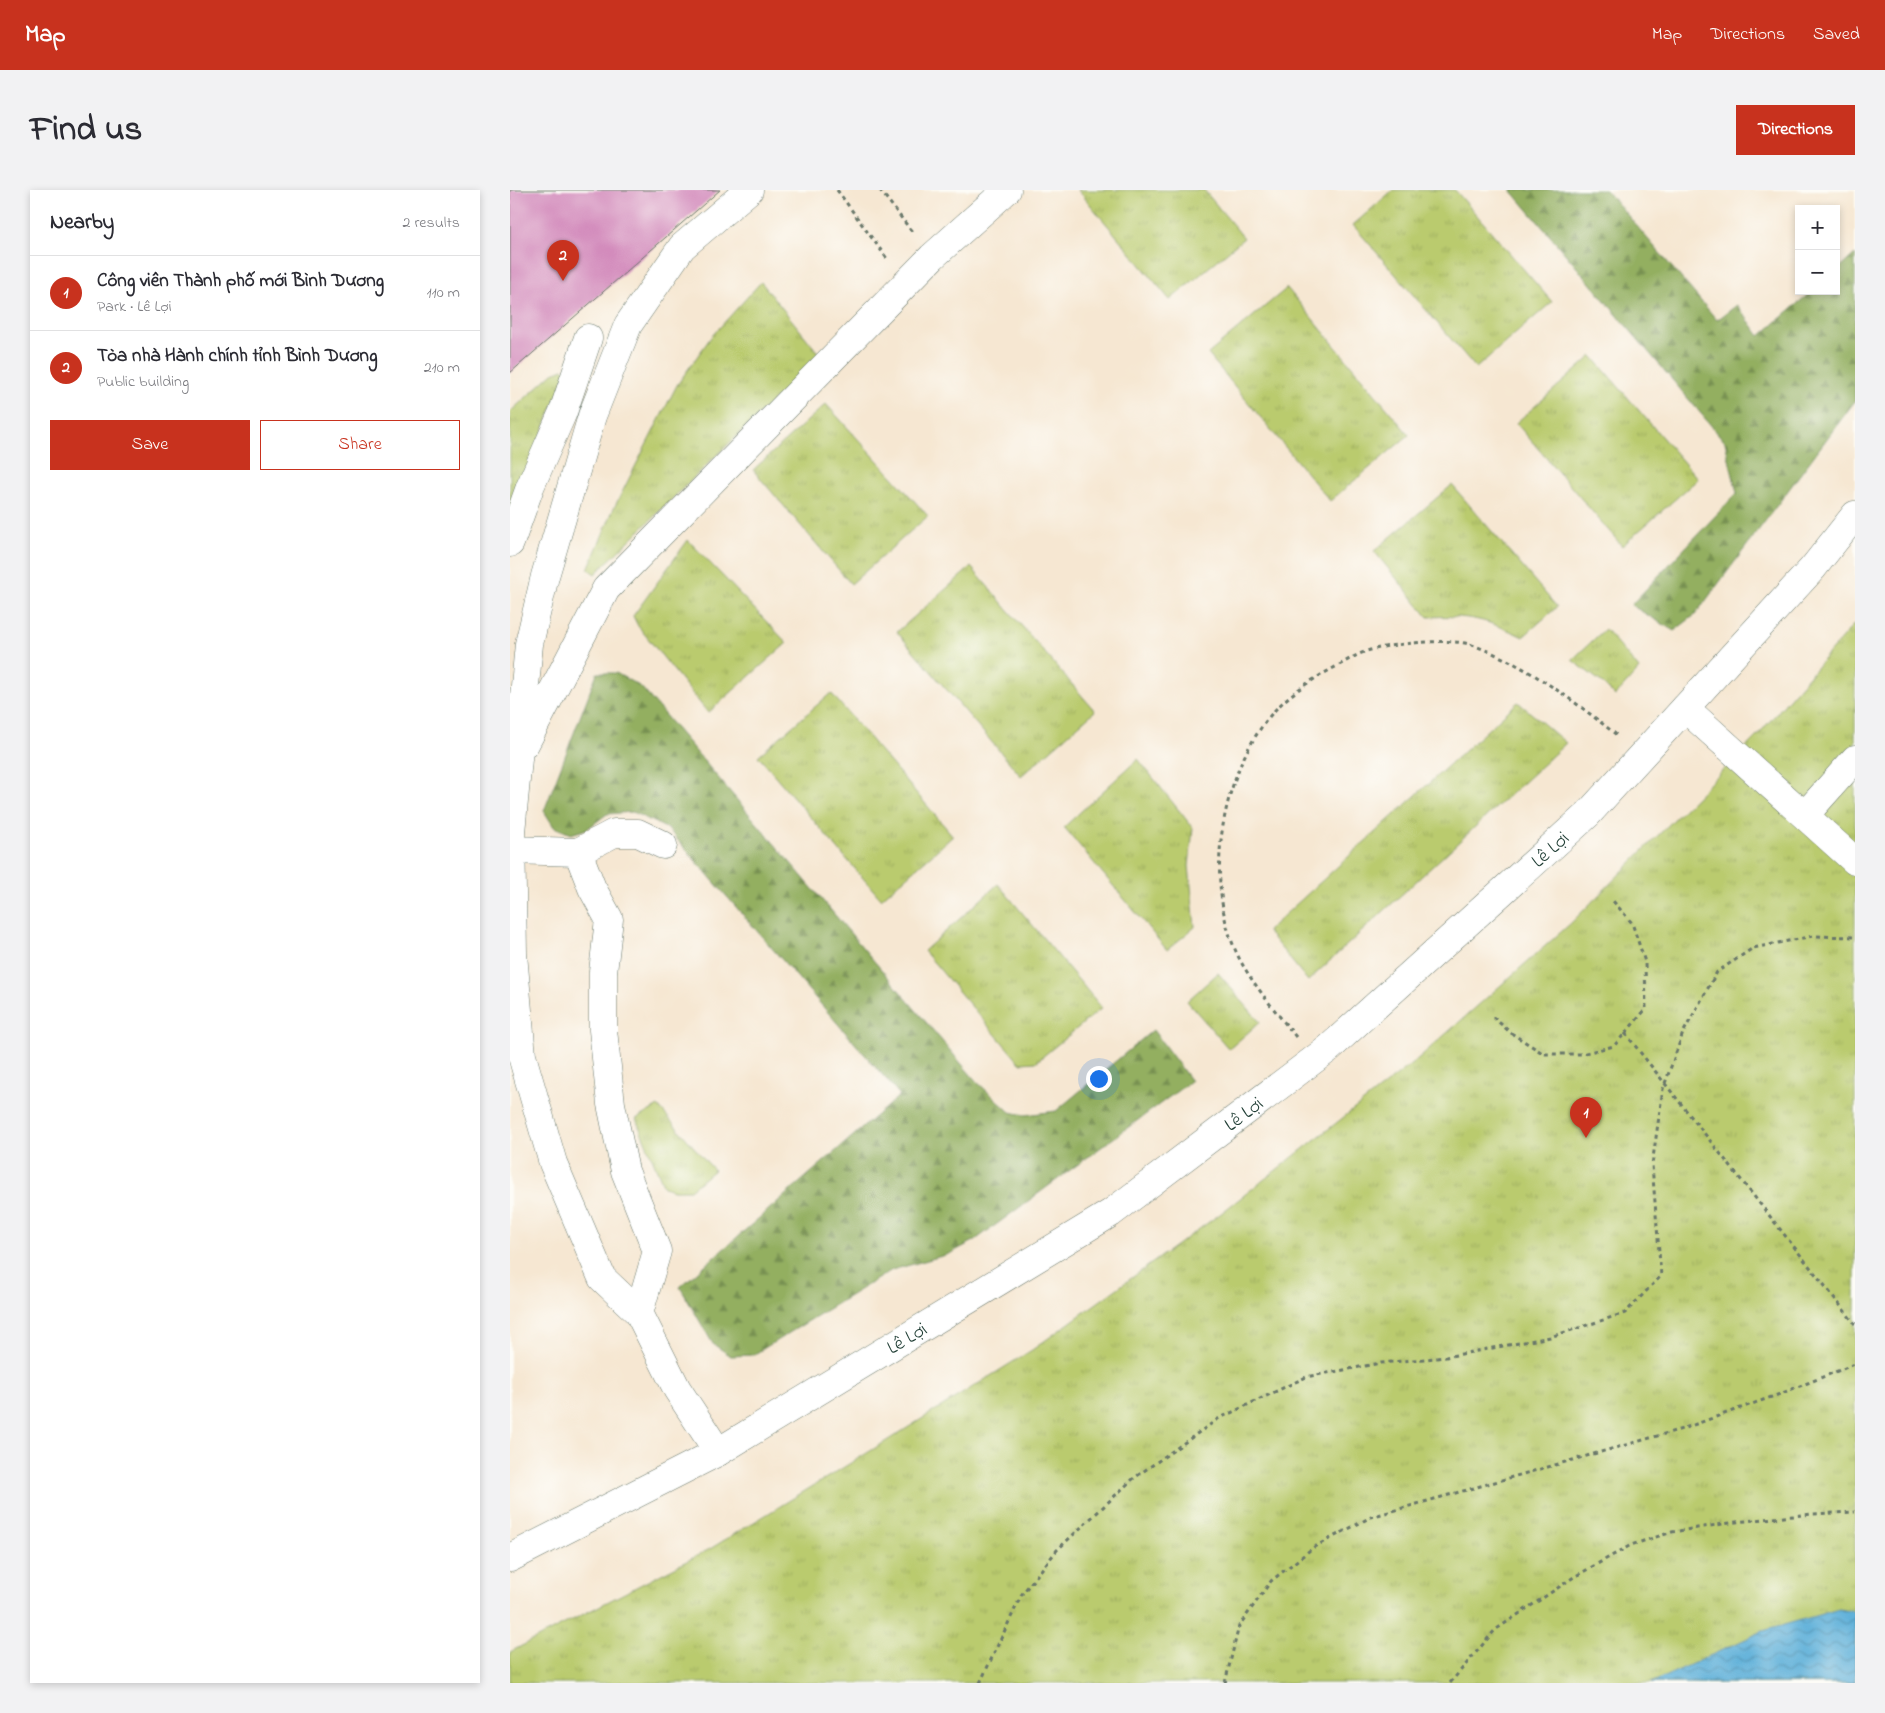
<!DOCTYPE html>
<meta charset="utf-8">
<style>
body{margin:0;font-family:"Indie Flower",sans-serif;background:#f2f2f3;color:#2b2b33}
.controls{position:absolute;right:15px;top:15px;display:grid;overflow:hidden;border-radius:0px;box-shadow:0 2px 8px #0003}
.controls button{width:45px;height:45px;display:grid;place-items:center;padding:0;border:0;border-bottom:1px solid #e1e1e2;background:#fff;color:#2b2b33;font:25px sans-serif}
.you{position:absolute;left:588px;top:888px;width:18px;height:18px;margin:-12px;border:4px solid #fff;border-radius:50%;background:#1a73e8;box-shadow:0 0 0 8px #1a73e833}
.badge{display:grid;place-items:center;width:32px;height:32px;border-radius:50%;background:#c8321e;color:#fff;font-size:16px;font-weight:700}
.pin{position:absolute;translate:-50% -41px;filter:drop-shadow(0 1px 2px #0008)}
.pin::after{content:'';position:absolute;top:26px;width:18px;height:15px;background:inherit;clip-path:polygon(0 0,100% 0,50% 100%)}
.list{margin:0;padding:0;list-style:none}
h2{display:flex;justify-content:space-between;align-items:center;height:65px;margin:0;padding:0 20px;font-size:21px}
h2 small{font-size:16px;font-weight:400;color:#7c7c81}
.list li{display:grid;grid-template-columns:32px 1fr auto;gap:15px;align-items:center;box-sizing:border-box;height:75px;padding:0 20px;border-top:1px solid #e1e1e2}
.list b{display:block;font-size:19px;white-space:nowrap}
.list p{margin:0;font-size:16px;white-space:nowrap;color:#7c7c81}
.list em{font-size:16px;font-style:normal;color:#7c7c81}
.actions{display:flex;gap:10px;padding:15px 20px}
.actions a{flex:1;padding:11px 0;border:1px solid #c8321e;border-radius:0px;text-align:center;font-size:18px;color:#c8321e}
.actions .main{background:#c8321e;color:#fff}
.map{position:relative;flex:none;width:1345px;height:1493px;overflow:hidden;border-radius:0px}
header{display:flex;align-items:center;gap:30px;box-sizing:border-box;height:70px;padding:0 25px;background:#c8321e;color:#fff}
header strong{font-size:24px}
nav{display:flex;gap:28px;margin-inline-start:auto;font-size:18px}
.intro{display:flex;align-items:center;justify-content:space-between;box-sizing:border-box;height:120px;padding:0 30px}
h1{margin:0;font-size:35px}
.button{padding:12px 22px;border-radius:0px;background:#c8321e;color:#fff;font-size:18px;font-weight:700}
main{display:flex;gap:30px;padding:0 30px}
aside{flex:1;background:#fff;border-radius:0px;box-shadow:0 2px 8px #0003}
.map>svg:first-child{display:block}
</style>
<header>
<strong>Map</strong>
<nav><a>Map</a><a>Directions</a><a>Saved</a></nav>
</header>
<div class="intro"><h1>Find us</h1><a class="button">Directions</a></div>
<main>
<aside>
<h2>Nearby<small>2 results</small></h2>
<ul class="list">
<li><span class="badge">1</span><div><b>Công viên Thành phố mới Bình Dương</b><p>Park · Lê Lợi</p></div><em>110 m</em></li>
<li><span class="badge">2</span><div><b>Tòa nhà Hành chính tỉnh Bình Dương</b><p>Public building</p></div><em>210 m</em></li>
</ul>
<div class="actions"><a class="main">Save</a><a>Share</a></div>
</aside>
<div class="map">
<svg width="1345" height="1493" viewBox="0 0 1345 1493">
<defs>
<pattern id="grass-tufts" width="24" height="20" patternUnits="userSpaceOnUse" patternTransform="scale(1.25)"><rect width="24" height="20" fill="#bacb6e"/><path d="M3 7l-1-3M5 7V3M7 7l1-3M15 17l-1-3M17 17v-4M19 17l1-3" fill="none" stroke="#9faf60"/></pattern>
<pattern id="forest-firs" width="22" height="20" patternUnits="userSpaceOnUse" patternTransform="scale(1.25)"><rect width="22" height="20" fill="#93af61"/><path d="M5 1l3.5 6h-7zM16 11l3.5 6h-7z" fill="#779051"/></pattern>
<pattern id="water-waves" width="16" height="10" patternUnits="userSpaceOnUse" patternTransform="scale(1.25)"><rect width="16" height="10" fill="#5eb0d9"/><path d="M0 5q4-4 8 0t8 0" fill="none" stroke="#4d90b1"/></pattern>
</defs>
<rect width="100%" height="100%" fill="#fdfcf7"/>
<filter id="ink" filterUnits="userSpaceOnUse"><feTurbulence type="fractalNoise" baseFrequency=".02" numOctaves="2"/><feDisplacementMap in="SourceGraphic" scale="10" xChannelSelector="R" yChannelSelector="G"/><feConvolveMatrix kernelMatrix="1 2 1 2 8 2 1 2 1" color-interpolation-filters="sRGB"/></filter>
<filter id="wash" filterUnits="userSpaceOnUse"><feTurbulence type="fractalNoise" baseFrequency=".0096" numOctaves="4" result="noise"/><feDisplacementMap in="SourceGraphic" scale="20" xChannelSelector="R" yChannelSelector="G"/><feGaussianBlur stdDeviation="1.12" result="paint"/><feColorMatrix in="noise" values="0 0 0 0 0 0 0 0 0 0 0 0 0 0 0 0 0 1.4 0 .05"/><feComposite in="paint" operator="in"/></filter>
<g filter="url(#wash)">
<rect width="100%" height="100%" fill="#f6e7d2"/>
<path fill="url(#grass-tufts)" stroke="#6c8451" d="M568 0H694L734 48 660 110Z
M883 0H945L1042 112 966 178 843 35Z
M251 92 310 165 85 384 78 379 104 318 167 195 201 147Z
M777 98 899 245 820 311 698 164Z
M1082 166 1188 289 1112 356 1006 233Z
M53 179 57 182 0 321V222L43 183Z
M316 214 418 326 341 394 243 280Z
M942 295 1047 417 1013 447C976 429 958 425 918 427L864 361Z
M178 350 277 453 198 523 128 436 123 426Z
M461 377 585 521 511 586 387 442Z
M1345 433V1493H0V1462L200 1359 362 1260 522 1160 710 1024 903 873 1060 734 1247 546Z
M1095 439 1129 479 1105 506 1090 491 1062 470Z
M321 503 443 646 371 709 248 566Z
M1008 512 1056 553 798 791 757 741Z
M628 569 683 638 679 676 685 737 657 760 554 637Z
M488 694 592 818 526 872 510 873 414 761Z
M708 783 750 832 719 859 677 811Z
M148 916 204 980 180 1000H164L154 997 126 929Z"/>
<path fill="url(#forest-firs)" stroke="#59764a" d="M1001 0H1096L1207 130 1227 115 1250 146 1302 101H1326V81L1345 64V211L1185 425 1164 441 1121 415 1227 303 1215 252Z
M87 483H106L131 497 467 892 500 922 515 925 546 921 643 840 681 891 464 1051 439 1064 382 1080 243 1165 221 1166 203 1154 170 1097 390 905 158 639 123 622 97 624 77 639 61 644 44 637 34 621Z"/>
<path fill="url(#water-waves)" stroke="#3e7686" d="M1329 1419 1345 1422V1493H1141L1253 1441Z"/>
<g id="blocks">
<path fill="#d38bbc" d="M0 0H210L0 183Z"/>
</g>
</g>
<g filter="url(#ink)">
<use href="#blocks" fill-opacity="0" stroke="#6a786b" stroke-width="1"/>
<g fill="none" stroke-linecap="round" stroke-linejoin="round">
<defs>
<path id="minor" d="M0 353 20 297 53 222 78 148
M1175 518 1345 671
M15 554 96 399 422 67 497 0
M1295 625 1345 569
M1 660 68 662 104 643H128L153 655
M68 662 82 698 99 729 93 782V840L101 914 115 981 147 1061 129 1123
M208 1262 167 1199 129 1123 92 1088 43 973 12 866 3 764 1 642 19 454 35 386 82 226 118 135 172 57 239 0"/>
<g id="major">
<path id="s1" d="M0 1368 208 1262 601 1023 818 859 1078 624 1303 378 1345 325"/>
</g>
</defs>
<use href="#minor" stroke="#6a786b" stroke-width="29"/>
<use href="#major" stroke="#6a786b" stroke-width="29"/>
<path stroke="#6a786b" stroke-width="3" stroke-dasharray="4 4" stroke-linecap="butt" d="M327 0 378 70
M370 0 403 43
M983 827 1001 843 1034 864H1071L1104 856 1136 819 1135 772 1122 733 1103 711
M1115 843 1345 1134
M786 847C768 824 749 802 734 777 690 703 708 582 766 519 784 500 808 486 831 474 838 470 846 465 854 462 875 454 938 448 959 454 1012 471 1066 512 1109 547
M470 1493 512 1404 547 1360 624 1288 708 1229 796 1187 871 1173 936 1167 1040 1147 1115 1123 1151 1086 1142 975 1153 899 1173 843 1207 782 1243 758 1303 746 1345 747
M715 1493 729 1436 761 1391 804 1357 861 1327 1172 1239 1270 1204 1345 1174
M940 1493 985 1440 1064 1387 1121 1355 1162 1342 1226 1332 1302 1324 1345 1322"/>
<use href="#minor" stroke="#fff" stroke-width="28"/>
<use href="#major" stroke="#fff" stroke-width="28"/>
</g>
</g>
<g text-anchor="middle" stroke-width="5" stroke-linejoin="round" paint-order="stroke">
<g font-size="20" fill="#1f3d34" stroke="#fdfcf7">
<text dy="7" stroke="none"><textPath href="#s1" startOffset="1264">Lê Lợi</textPath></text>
<text dy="7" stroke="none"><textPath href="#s1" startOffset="859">Lê Lợi</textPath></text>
<text dy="7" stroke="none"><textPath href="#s1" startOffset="454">Lê Lợi</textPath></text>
</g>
</g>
</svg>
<div class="controls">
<button>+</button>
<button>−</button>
</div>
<div class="you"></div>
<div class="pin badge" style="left:1076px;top:948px">1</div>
<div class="pin badge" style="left:53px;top:91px">2</div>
</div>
</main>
